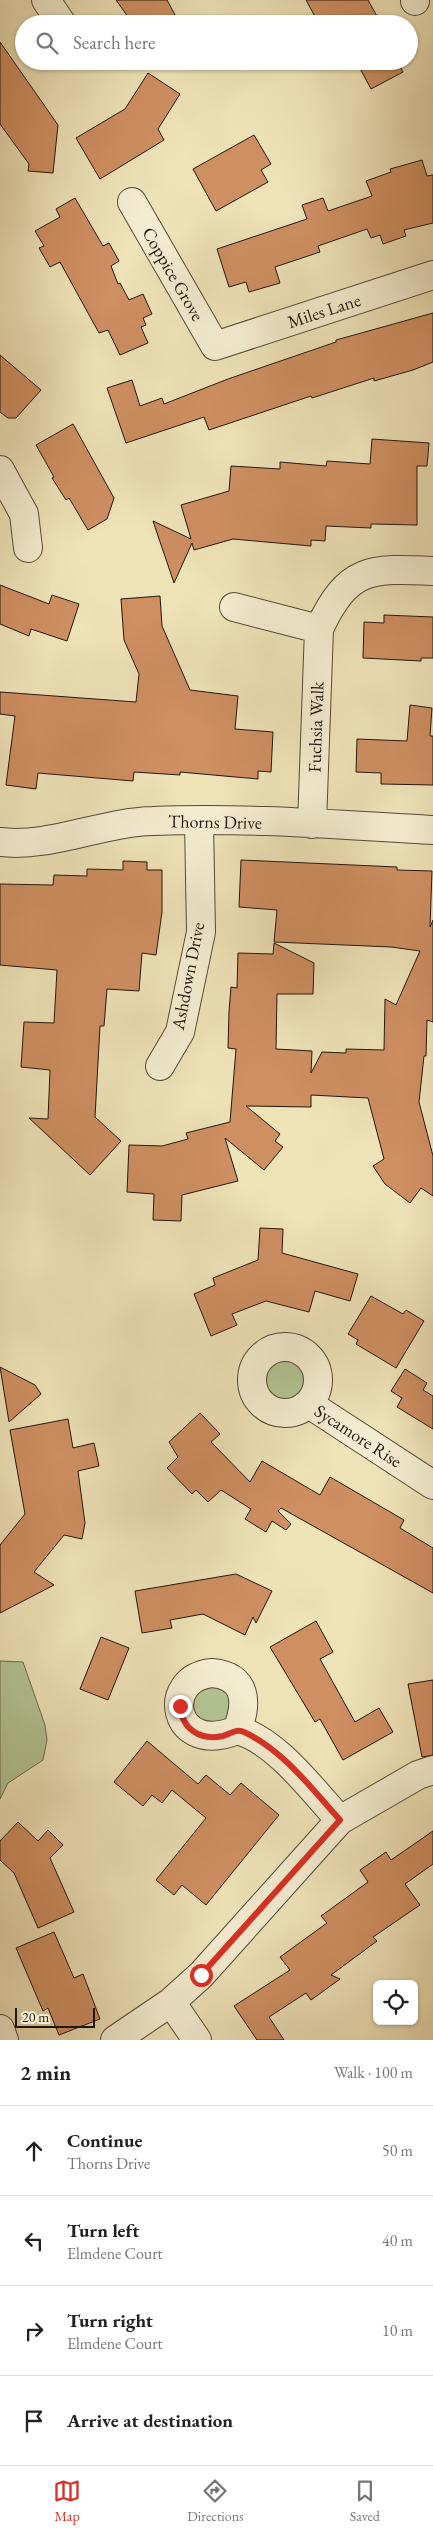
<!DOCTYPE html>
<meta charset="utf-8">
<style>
body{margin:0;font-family:"EB Garamond",serif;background:#f6f6f6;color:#222}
.controls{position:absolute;right:15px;bottom:15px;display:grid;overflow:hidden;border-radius:8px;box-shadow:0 1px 4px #0004}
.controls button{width:45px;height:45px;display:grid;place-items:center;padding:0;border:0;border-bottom:1px solid #e0e0e0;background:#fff;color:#222;font:25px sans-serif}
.scale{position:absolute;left:15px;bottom:12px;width:80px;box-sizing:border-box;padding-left:5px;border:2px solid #22160c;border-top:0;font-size:14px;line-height:18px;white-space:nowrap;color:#22160c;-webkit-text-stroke:4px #f4ecd0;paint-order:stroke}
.stop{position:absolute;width:15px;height:15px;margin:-11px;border:4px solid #d93025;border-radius:50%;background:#fff}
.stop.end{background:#d93025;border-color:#fff;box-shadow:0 1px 5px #0008}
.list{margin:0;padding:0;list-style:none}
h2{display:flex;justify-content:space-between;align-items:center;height:65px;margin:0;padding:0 20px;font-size:21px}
h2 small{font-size:16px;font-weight:400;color:#767676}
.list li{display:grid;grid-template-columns:32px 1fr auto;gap:15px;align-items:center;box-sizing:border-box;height:90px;padding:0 20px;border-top:1px solid #e0e0e0}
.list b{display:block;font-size:19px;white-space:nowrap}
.list p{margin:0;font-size:16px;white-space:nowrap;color:#767676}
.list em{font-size:16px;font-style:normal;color:#767676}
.icon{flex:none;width:28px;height:28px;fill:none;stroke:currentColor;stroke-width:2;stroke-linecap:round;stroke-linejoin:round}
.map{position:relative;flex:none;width:433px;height:2040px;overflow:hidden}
.search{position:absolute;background:#fff;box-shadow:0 1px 4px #0004;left:15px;right:15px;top:15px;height:55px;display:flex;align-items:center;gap:12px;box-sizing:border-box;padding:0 18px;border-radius:28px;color:#767676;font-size:19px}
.sheet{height:425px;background:#fff}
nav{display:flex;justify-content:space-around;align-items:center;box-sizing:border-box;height:70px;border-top:1px solid #e0e0e0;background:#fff;font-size:14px;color:#767676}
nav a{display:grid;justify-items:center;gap:2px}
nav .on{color:#d93025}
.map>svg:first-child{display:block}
</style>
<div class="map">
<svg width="433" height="2040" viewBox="0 0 433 2040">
<rect width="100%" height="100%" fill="#eee2b7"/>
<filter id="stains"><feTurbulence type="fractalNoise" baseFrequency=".004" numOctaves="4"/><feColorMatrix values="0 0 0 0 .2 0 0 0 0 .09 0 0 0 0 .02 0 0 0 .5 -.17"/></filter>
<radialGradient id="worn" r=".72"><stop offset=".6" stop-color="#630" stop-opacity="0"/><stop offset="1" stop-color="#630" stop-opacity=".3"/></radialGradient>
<path fill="#b3c493" stroke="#6a6d50" d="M262 1380a21 21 0 1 1 42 0a21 21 0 1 1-42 0Z
M0 1661 23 1662 45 1725 47 1740 43 1760 8 1783 0 1799Z
M191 1704a22 22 0 1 1 44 0a22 22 0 1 1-44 0Z"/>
<path fill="#ce8f61" stroke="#22160c" d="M116 0H167L180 24H133Z
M306 0H368L378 18 373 21 374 24H319Z
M0 42 58 125 53 173 28 171 29 164 0 124Z
M356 61H397L403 72 371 89Z
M148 73 180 94 158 129 164 140 100 179 76 138 125 109Z
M254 135 271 164 261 170 268 182 216 211 193 169Z
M422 160 427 176 433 175V223L404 230 406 236 383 244 380 235 371 238 367 229 318 246 320 252 275 267 280 283 249 292 246 282 229 287 217 249 307 219 302 205 323 198 328 211 372 196 366 181 391 172 390 169Z
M75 198 103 246 109 243 119 261 111 266 118 284 120 283 129 300 143 294 152 314 143 318 146 325 141 327 148 343 120 355 108 330 99 333 60 262 50 267 39 248 44 246 35 231 60 217 56 209Z
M433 313V362L413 370 374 381V378L312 398 311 396 209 430 204 417 126 443 107 388 132 380 140 406 162 398 164 404 228 379 336 342V340Z
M0 355 41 390 16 418H8L0 412Z
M73 424 114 498 107 519 88 530 69 498 66 500 52 478 54 477 36 445Z
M372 439 429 443 427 466H417V525L371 524V528L326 526 325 541 311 540V546L233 539 194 550 192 543 174 583 153 521 191 539 181 505 229 491 231 466 280 469V462L326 466 327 461 370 464Z
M0 585 49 604 52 595 79 604 67 641 31 629 29 636 0 624Z
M160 596 162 626 190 690 238 696 235 729 273 732 271 772 258 771V779L180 772V775L134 772 133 781 38 773 36 789 6 785 15 716 0 714V692L136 702 139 674 124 640 121 599Z
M384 615 433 617V658H421V661L363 658 364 622 384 623Z
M410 705 432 708 430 736H433V785L381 784V773L356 772 357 739 407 741Z
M241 860 397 867V870L432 871 430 927 433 920V1022L427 1020 426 1056H424L419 1102 433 1156V1196L421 1188 410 1203 385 1184 373 1166 384 1159 368 1098 311 1095V1107L246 1106 280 1134 275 1141 283 1147 264 1170 225 1138 238 1181 182 1195 181 1221 153 1220 154 1194 127 1192 129 1145 162 1146 188 1139 186 1133 230 1122 236 1049 228 1048 229 1011 231 987 237 988 238 953 273 954 274 943 314 963 313 994H277L276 1049 312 1051 311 1073 322 1052 346 1053V1049L384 1050 385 999 396 1005 420 951 391 947 274 942 277 910 239 907Z
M123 861 147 862V870H162V912L156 955 142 953 139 991 107 989 104 1026H100L95 1117 121 1141 90 1175 29 1118 48 1119 50 1070 21 1067 24 1022 54 1023 57 970 0 965V884L53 885 54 875 87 876V869L123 870Z
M260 1228 283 1229 282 1253 358 1274 350 1301 315 1291 309 1312 266 1301 232 1314 237 1325 211 1336 194 1294 215 1285 213 1278 258 1260Z
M371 1296 403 1314 406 1310 424 1321 396 1368 356 1344 358 1340 348 1334Z
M0 1367 35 1385 41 1394 9 1422Z
M405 1369 427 1383 423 1390 433 1396V1429L397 1407 402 1398 391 1391Z
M200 1413 220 1434 211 1442 250 1482 262 1461 320 1495 330 1477 404 1520 400 1528 433 1548V1593L281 1508 278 1511 291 1524 286 1530 272 1521 266 1532 245 1519 251 1509 221 1490 208 1502 196 1490 192 1494 167 1468 178 1457 169 1442Z
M68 1419 73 1448 94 1443 99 1466 78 1471 85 1523 82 1539 64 1535 34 1572 54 1585 0 1613V1545L25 1514 10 1430Z
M236 1574 272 1591 256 1623 253 1617 245 1635 203 1614 170 1620 172 1628 142 1633 135 1591Z
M316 1621 333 1652 320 1659 355 1722 379 1708 393 1732 343 1760 320 1719 315 1722 270 1647Z
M101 1637 129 1648 108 1700 80 1689Z
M433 1680V1755L422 1757 408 1684Z
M147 1741 198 1784 206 1775 230 1795 241 1783 279 1815 206 1905 182 1885 174 1895 156 1880 206 1818 172 1790 162 1803 152 1795 143 1806 114 1782Z
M18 1822 38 1841 48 1830 63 1845 50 1858 74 1912 38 1928 14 1873 0 1860V1841Z
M433 1831V1864L405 1884 420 1905 373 1937 377 1941 331 1975 340 1979 311 2000 306 1993 269 2017 284 2040H257L234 2006 290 1970 280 1957 327 1923 321 1916 368 1882 360 1870 386 1852 391 1860Z
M54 1932 74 1978 83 1974 100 2019 59 2035 48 2008 43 2011 16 1948Z"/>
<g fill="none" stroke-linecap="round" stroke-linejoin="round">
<defs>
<path id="street" d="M46 0 62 24
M415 0V1
M132 202 215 346 433 275
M0 470 24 514 28 548
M234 607 319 629
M312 824 319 629C348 567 370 568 433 571
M0 842C51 848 102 822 153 821 246 817 340 825 433 830
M160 1066 180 1032 201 932 199 821
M252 1380a33 33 0 1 1 66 0a33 33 0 1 1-66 0Z
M309 1404 433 1485
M212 1673C247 1676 248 1703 237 1730 172 1757 159 1678 212 1673Z
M237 1730C276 1740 313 1791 340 1820
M171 2002 197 2040
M0 2029 4 2040
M115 2040 171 2002 201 1975 340 1820 418 1775 433 1770"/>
</defs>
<use href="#street" stroke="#554937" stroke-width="30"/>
<use href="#street" stroke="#f4ecd0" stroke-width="28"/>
</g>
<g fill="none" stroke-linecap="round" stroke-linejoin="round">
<path stroke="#d93025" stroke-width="6" d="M180 1706C182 1729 200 1741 223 1736 231 1734 236 1728 244 1732 283 1750 312 1789 340 1820L201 1975"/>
</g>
<g text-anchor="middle" stroke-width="5" stroke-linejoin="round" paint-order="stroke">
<g font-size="18" fill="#22160c" stroke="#f4ecd0">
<text transform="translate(173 274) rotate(60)" y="6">Coppice Grove</text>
<text transform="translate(324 311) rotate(-18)" y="6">Miles Lane</text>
<text transform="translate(316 727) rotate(-88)" y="6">Fuchsia Walk</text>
<text transform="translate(215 822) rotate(1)" y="6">Thorns Drive</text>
<text transform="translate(188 976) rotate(-79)" y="6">Ashdown Drive</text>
<text transform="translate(358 1436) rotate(33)" y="6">Sycamore Rise</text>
</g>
</g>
<rect width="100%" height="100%" filter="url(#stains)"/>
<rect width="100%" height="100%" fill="url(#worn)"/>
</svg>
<div class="controls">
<button><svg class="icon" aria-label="locate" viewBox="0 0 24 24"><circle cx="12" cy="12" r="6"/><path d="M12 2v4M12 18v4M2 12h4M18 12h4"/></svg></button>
</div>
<div class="scale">20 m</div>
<div class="stop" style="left:201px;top:1975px"></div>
<div class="stop end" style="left:180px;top:1706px"></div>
<div class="search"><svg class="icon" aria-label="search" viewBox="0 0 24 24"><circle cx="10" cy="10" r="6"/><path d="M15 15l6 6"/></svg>Search here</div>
</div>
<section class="sheet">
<h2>2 min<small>Walk · 100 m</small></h2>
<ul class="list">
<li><svg class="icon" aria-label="ahead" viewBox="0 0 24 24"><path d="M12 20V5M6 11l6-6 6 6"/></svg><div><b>Continue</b><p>Thorns Drive</p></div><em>50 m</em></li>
<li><svg class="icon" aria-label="left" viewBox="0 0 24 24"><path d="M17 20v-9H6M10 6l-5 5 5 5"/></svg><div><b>Turn left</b><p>Elmdene Court</p></div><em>40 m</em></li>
<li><svg class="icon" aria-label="right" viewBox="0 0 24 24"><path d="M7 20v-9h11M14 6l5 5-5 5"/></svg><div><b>Turn right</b><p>Elmdene Court</p></div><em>10 m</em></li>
<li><svg class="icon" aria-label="arrive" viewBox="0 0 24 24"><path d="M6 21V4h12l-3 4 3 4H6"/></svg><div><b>Arrive at destination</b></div></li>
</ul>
</section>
<nav>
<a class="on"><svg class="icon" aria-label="map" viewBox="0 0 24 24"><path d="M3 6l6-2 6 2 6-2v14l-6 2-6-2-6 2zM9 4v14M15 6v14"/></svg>Map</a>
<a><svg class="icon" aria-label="directions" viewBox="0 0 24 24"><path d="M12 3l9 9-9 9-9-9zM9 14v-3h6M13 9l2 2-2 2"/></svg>Directions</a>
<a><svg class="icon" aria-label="saved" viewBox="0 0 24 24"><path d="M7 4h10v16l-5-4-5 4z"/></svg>Saved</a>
</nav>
